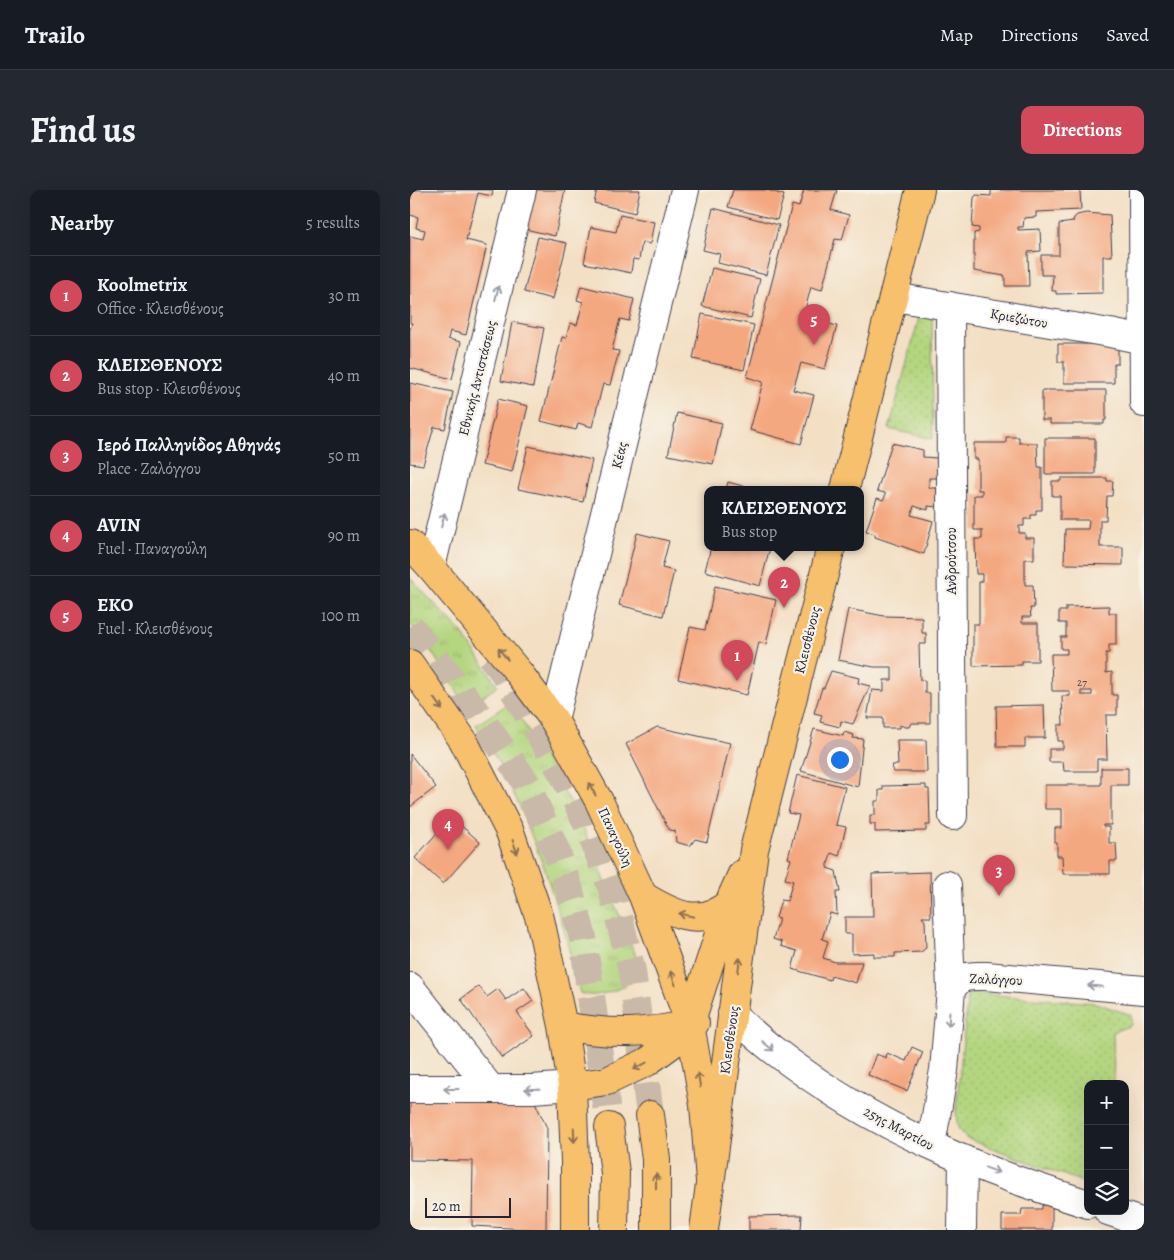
<!DOCTYPE html>
<meta charset="utf-8">
<style>
body{margin:0;font-family:Alegreya,serif;background:#242831;color:#f1f3f6}
.controls{position:absolute;right:15px;bottom:15px;display:grid;overflow:hidden;border-radius:10px;box-shadow:0 5px 20px #0002}
.controls button{width:45px;height:45px;display:grid;place-items:center;padding:0;border:0;border-bottom:1px solid #363941;background:#171b24;color:#f1f3f6;font:25px sans-serif}
.scale{position:absolute;left:15px;bottom:12px;width:86px;box-sizing:border-box;padding-left:5px;border:2px solid #22223b;border-top:0;font-size:14px;line-height:18px;white-space:nowrap;color:#22223b;-webkit-text-stroke:4px #f7f3e8;paint-order:stroke}
.you{position:absolute;left:429px;top:569px;width:18px;height:18px;margin:-12px;border:4px solid #fff;border-radius:50%;background:#1a73e8;box-shadow:0 0 0 8px #1a73e833}
.badge{display:grid;place-items:center;width:32px;height:32px;border-radius:50%;background:#d1495b;color:#fff;font-size:16px;font-weight:700}
.pin{position:absolute;translate:-50% -41px;filter:drop-shadow(0 1px 2px #0008)}
.pin::after{content:'';position:absolute;top:26px;width:18px;height:15px;background:inherit;clip-path:polygon(0 0,100% 0,50% 100%)}
.popup{position:absolute;left:294px;top:296px;width:160px;height:65px;box-sizing:border-box;display:grid;place-content:center;border-radius:10px;background:#171b24;filter:drop-shadow(0 1px 4px #0005);font-size:16px;white-space:nowrap;color:#9ea1a6}
.popup b{font-size:19px;color:#f1f3f6}
.popup::after{content:'';position:absolute;left:50%;top:100%;margin-left:-10px;border:10px solid transparent;border-top-color:#171b24}
.list{margin:0;padding:0;list-style:none}
h2{display:flex;justify-content:space-between;align-items:center;height:65px;margin:0;padding:0 20px;font-size:21px}
h2 small{font-size:16px;font-weight:400;color:#9ea1a6}
.list li{display:grid;grid-template-columns:32px 1fr auto;gap:15px;align-items:center;box-sizing:border-box;height:80px;padding:0 20px;border-top:1px solid #363941}
.list b{display:block;font-size:19px;white-space:nowrap}
.list p{margin:0;font-size:16px;white-space:nowrap;color:#9ea1a6}
.list em{font-size:16px;font-style:normal;color:#9ea1a6}
.icon{flex:none;width:28px;height:28px;fill:none;stroke:currentColor;stroke-width:2;stroke-linecap:round;stroke-linejoin:round}
.map{position:relative;flex:none;width:734px;height:1040px;overflow:hidden;border-radius:10px}
header{display:flex;align-items:center;gap:30px;box-sizing:border-box;height:70px;padding:0 25px;background:#171b24;border-bottom:1px solid #363941}
header strong{font-size:24px}
nav{display:flex;gap:28px;margin-inline-start:auto;font-size:18px}
.intro{display:flex;align-items:center;justify-content:space-between;box-sizing:border-box;height:120px;padding:0 30px}
h1{margin:0;font-size:35px}
.button{padding:12px 22px;border-radius:10px;background:#d1495b;color:#fff;font-size:18px;font-weight:700}
main{display:flex;gap:30px;padding:0 30px}
aside{flex:1;background:#171b24;border-radius:10px;box-shadow:0 5px 20px #0002}
.map>svg:first-child{display:block}
</style>
<header>
<strong>Trailo</strong>
<nav><a>Map</a><a>Directions</a><a>Saved</a></nav>
</header>
<div class="intro"><h1>Find us</h1><a class="button">Directions</a></div>
<main>
<aside>
<h2>Nearby<small>5 results</small></h2>
<ul class="list">
<li><span class="badge">1</span><div><b>Koolmetrix</b><p>Office · Κλεισθένους</p></div><em>30 m</em></li>
<li><span class="badge">2</span><div><b>ΚΛΕΙΣΘΕΝΟΥΣ</b><p>Bus stop · Κλεισθένους</p></div><em>40 m</em></li>
<li><span class="badge">3</span><div><b>Ιερό Παλληνίδος Αθηνάς</b><p>Place · Ζαλόγγου</p></div><em>50 m</em></li>
<li><span class="badge">4</span><div><b>AVIN</b><p>Fuel · Παναγούλη</p></div><em>90 m</em></li>
<li><span class="badge">5</span><div><b>EKO</b><p>Fuel · Κλεισθένους</p></div><em>100 m</em></li>
</ul>
</aside>
<div class="map">
<svg width="734" height="1040" viewBox="0 0 734 1040">
<defs>
<pattern id="grass-tufts" width="24" height="20" patternUnits="userSpaceOnUse" patternTransform="scale(1.25)"><rect width="24" height="20" fill="#b4d67f"/><path d="M3 7l-1-3M5 7V3M7 7l1-3M15 17l-1-3M17 17v-4M19 17l1-3" fill="none" stroke="#9ab76f"/></pattern>
<pattern id="park-dots" width="8" height="8" patternUnits="userSpaceOnUse" patternTransform="scale(1.25)"><rect width="8" height="8" fill="#b4d67f"/><path d="M2 2h.1M6 6h.1" fill="none" stroke="#9ab76f" stroke-width="1.8" stroke-linecap="round"/></pattern>
</defs>
<rect width="100%" height="100%" fill="#f7f3e8"/>
<filter id="ink" filterUnits="userSpaceOnUse"><feTurbulence type="fractalNoise" baseFrequency=".02" numOctaves="2"/><feDisplacementMap in="SourceGraphic" scale="10" xChannelSelector="R" yChannelSelector="G"/><feConvolveMatrix kernelMatrix="1 2 1 2 8 2 1 2 1" color-interpolation-filters="sRGB"/></filter>
<filter id="wash" filterUnits="userSpaceOnUse"><feTurbulence type="fractalNoise" baseFrequency=".0096" numOctaves="4" result="noise"/><feDisplacementMap in="SourceGraphic" scale="20" xChannelSelector="R" yChannelSelector="G"/><feGaussianBlur stdDeviation="1.12" result="paint"/><feColorMatrix in="noise" values="0 0 0 0 0 0 0 0 0 0 0 0 0 0 0 0 0 1.4 0 .05"/><feComposite in="paint" operator="in"/></filter>
<g filter="url(#wash)">
<rect width="100%" height="100%" fill="#f3dfc3"/>
<path fill="url(#grass-tufts)" stroke="#6b7c5d" d="M0 388 52 443 88 496 57 517 14 450 0 434Z
M101 512 168 625 230 776C229 780 229 784 226 787 214 799 186 810 170 803L153 736 134 677 110 617 91 577 66 535Z"/>
<path fill="url(#park-dots)" stroke="#6b7c5d" d="M511 120 522 122 523 249 479 239Z
M558 803 686 813 721 825V835L703 842 704 894H678V994L558 949C546 942 547 932 546 920Z"/>
<g id="blocks">
<path fill="#f4a880" fill-rule="evenodd" d="M3 0H83L82 6 68 3 56 50 77 55 56 145 40 141 38 149 51 152 42 189 0 178V140L2 133H0V46L13 49 15 40 6 38 8 27 0 25V11Z
M124 0H155L145 46 115 39Z
M187 0H230L225 23 184 13Z
M323 0H357L374 5 367 30 318 17Z
M394 0H427L421 20 439 25 432 50 425 49 412 100 401 97 393 127 427 136 415 179 391 173 383 200 404 205 391 254 340 240 353 192 337 187 382 15 389 17Z
M581 0H670L671 20 626 22V27L614 28 613 37H608V40L630 39 631 61 618 62 619 96H595V86L564 81V43L569 42V38L562 37 564 8 566 5 581 6Z
M303 18 369 35 356 85 308 73 310 64 293 60Z
M676 23 700 25 702 66H693V103L646 104V101H642L643 85H631V65H649V34L663 32 664 28 667 25Z
M210 25 244 32 240 54 232 52 229 70 223 69 221 83 174 73 181 37 206 42Z
M128 47 157 53 143 109 114 102Z
M302 78 350 89 341 128 292 116Z
M171 96 224 109 219 131 210 129 202 160 209 161 200 195 193 194 182 237 168 233 166 240 131 231 152 147 156 148 160 133 167 135 173 112 167 110Z
M292 124 344 135 334 180 283 169Z
M102 132 134 138 123 197 91 191Z
M648 154H708V174H704V193H654V172H648Z
M0 193 43 202 35 239 24 237 13 275 0 273Z
M632 200H696V230H694V234H640V230H632Z
M88 209 118 216 102 282 72 275Z
M267 223 312 233 303 274 258 265Z
M596 247H609V253H627L628 277H632V320H626V325H621V329H614V336H609V343H615V348H624V369H615V395H623L624 418H620L621 427H612V433H628V471H612V475L563 476V434H569V392H572V384H566L565 349H572V340H564V305H572V300H568V269H564V253H596Z
M635 248H685V284H635Z
M482 253 513 260V267L527 268V288H519V298H527V317L518 316V320L504 316 501 325 523 331 514 364 465 347V344L456 341 467 308 473 310 475 307V303L467 301Z
M118 256 182 270 173 312 108 299Z
M651 288H697V291H703L702 306H697L696 330H690V357H713V375L654 374 655 339H678L679 330H650V306H642V291H651Z
M318 292 344 299H316Z
M227 343 259 351 252 378 264 381 253 426 209 415Z
M301 357H360L350 396 295 381Z
M305 396 366 410 356 454 349 452 337 505 268 489 280 437 295 440Z
M699 416V423H706V455H699V463H696V483L702 482V505H707V525H696L697 569H687V581H654L653 572H639V559H653V551H648V535H653L652 506H660V501H642L641 464H657V459H651V447H656V433H649V421H656V417ZM671 501H682V505H671Z
M438 419 474 426 512 427V443H516V454H509L510 490 515 491V503H520V533H501L499 537H495L490 535V538H473V528H457L462 500 474 501V490H482V477H464L428 470Z
M421 481 449 488 448 493 460 496 443 534 431 531 430 537 410 532 412 525 404 523 412 498H414Z
M634 515 635 548H615V557H587L586 516Z
M247 537 320 553 297 652 285 649 280 656 266 652 265 641 259 640 216 554Z
M404 539 433 546 434 542 444 545 443 548 453 549 448 597 391 581Z
M487 550H516L517 582H483L482 575H488Z
M0 564 26 597 0 617Z
M691 578H718V595H701V635H693V637H699V653H706L707 671H700V684H653L652 666H647V653H645V638H652V619H635V595H691Z
M387 585 435 597 426 635 436 637 429 666 421 663 417 678 426 681 430 702H426L427 725 420 723 412 749 418 751 413 768 425 772H452L446 793 421 786 420 790 382 779 387 761 371 756 372 752 363 749 369 729 366 728 371 710 377 711 383 691 375 689 381 669 378 668 389 625 378 623Z
M516 595V599H519L520 635H516V641L465 642V634H460V625H465V611H469V600H473V596Z
M41 627 70 652 33 694 5 668Z
M520 682 521 727H512L515 731 516 758 511 762 485 763V767H464V763L442 764V744H435V727H463L462 684Z
M69 796 77 807 88 799 96 810 114 798 123 811 107 822 124 846 92 868 51 809Z
M502 857 513 862 497 901 458 885 466 864 476 868 477 863 496 871Z
M0 907 123 908 137 938 136 1040 62 1036 63 971 0 970Z
M632 1015H642V1040H592V1025H611L612 1019H632Z
M392 1025 391 1040H339V1026Z"/>
</g>
</g>
<g filter="url(#ink)">
<use href="#blocks" fill-opacity="0" stroke="#413e4f" stroke-width="1"/>
<g fill="none" stroke-linecap="round" stroke-linejoin="round">
<path stroke="#c9b9a8" stroke-width="28" stroke-dasharray="28 14" stroke-linecap="butt" d="M0 436 53 504 115 591 147 663 159 698 173 748 199 937
M80 466 92 480 155 588 176 631 202 699 222 781 240 925"/>
<defs>
<path id="minor" d="M733 0 734 213
M484 107 700 143 734 150
M540 116 543 626
M21 377 112 0
M144 530 275 0
M537 695 541 800
M0 797 81 899
M322 824C335 836 348 848 362 859 411 897 465 930 521 955 571 979 625 997 678 1014
M0 899H122L162 896
M521 955 534 880 541 800C551 784 558 786 576 786L734 800
M698 1021 734 1033
M552 1040 553 969"/>
<path id="major" d="M435 299 510 0
M0 354 21 377 109 483 144 530 189 611 233 706 280 834 294 915 300 991
M0 474 53 550 100 642 130 729 153 836 162 896 165 972V1040
M233 706C261 723 291 739 319 713
M153 836C201 845 237 844 285 833
M162 896 197 891 237 872 270 848 280 834 319 713 332 684
M294 1040 344 660 421 357"/>
<path id="highway" d="M240 925 246 969V1040
M199 937 205 983 204 1040"/>
</defs>
<use href="#minor" stroke="#413e4f" stroke-width="30"/>
<use href="#major" stroke="#413e4f" stroke-width="30"/>
<use href="#highway" stroke="#413e4f" stroke-width="30"/>
<use href="#minor" stroke="#fff" stroke-width="28"/>
<use href="#major" stroke="#f7c06c" stroke-width="28"/>
<use href="#highway" stroke="#f7c06c" stroke-width="28"/>
</g>
<defs><path id="oneway-shaft" d="M-6 0H5M1.5-3L5.5 0L1.5 3" fill="none" stroke-width="1.6" stroke-linecap="round" stroke-linejoin="round" transform="scale(1.25)"/></defs>
<g stroke="#9c9ca7">
<use href="#oneway-shaft" transform="translate(87 103) rotate(-76)"/>
<use href="#oneway-shaft" transform="translate(33 330) rotate(-76)"/>
<use href="#oneway-shaft" transform="translate(685 796) rotate(-175)"/>
<use href="#oneway-shaft" transform="translate(539 829) rotate(94)"/>
<use href="#oneway-shaft" transform="translate(358 856) rotate(40)"/>
<use href="#oneway-shaft" transform="translate(41 899) rotate(-180)"/>
<use href="#oneway-shaft" transform="translate(122 899) rotate(178)"/>
<use href="#oneway-shaft" transform="translate(582 980) rotate(20)"/>
</g>
<g stroke="#8c7154">
<use href="#oneway-shaft" transform="translate(93 464) rotate(-130)"/>
<use href="#oneway-shaft" transform="translate(28 514) rotate(55)"/>
<use href="#oneway-shaft" transform="translate(182 599) rotate(-119)"/>
<use href="#oneway-shaft" transform="translate(105 657) rotate(71)"/>
<use href="#oneway-shaft" transform="translate(276 725) rotate(-167)"/>
<use href="#oneway-shaft" transform="translate(329 775) rotate(-82)"/>
<use href="#oneway-shaft" transform="translate(263 788) rotate(-110)"/>
<use href="#oneway-shaft" transform="translate(230 876) rotate(153)"/>
<use href="#oneway-shaft" transform="translate(289 890) rotate(-100)"/>
<use href="#oneway-shaft" transform="translate(164 945) rotate(88)"/>
<use href="#oneway-shaft" transform="translate(246 991) rotate(-90)"/>
</g>
</g>
<g text-anchor="middle" stroke-width="4.5" stroke-linejoin="round" paint-order="stroke">
<g font-size="11" fill="#56444c">
<text x="672" y="496">27</text>
</g>
<g font-size="14" fill="#22223b" stroke="#f7f3e8">
<text transform="translate(609 128) rotate(10)" y="5">Κριεζώτου</text>
<text transform="translate(67 188) rotate(-76)" y="5">Εθνικής Αντιστάσεως</text>
<text transform="translate(209 265) rotate(-76)" y="5">Κέας</text>
<text transform="translate(541 371) rotate(-90)" y="5">Ανδρούτσου</text>
<text transform="translate(397 450) rotate(-76)" y="5">Κλεισθένους</text>
<text transform="translate(206 647) rotate(65)" y="5">Παναγούλη</text>
<text transform="translate(586 789) rotate(2)" y="5">Ζαλόγγου</text>
<text transform="translate(319 850) rotate(-82)" y="5">Κλεισθένους</text>
<text transform="translate(489 938) rotate(28)" y="5">25ης Μαρτίου</text>
</g>
</g>
</svg>
<div class="controls">
<button>+</button>
<button>−</button>
<button><svg class="icon" aria-label="layers" viewBox="0 0 24 24"><path d="M12 4l9 5-9 5-9-5zM3 14l9 5 9-5"/></svg></button>
</div>
<div class="scale">20 m</div>
<div class="you"></div>
<div class="pin badge" style="left:327px;top:491px">1</div>
<div class="pin badge" style="left:374px;top:418px">2</div>
<div class="popup"><b>ΚΛΕΙΣΘΕΝΟΥΣ</b>Bus stop</div>
<div class="pin badge" style="left:589px;top:706px">3</div>
<div class="pin badge" style="left:38px;top:660px">4</div>
<div class="pin badge" style="left:404px;top:155px">5</div>
</div>
</main>
